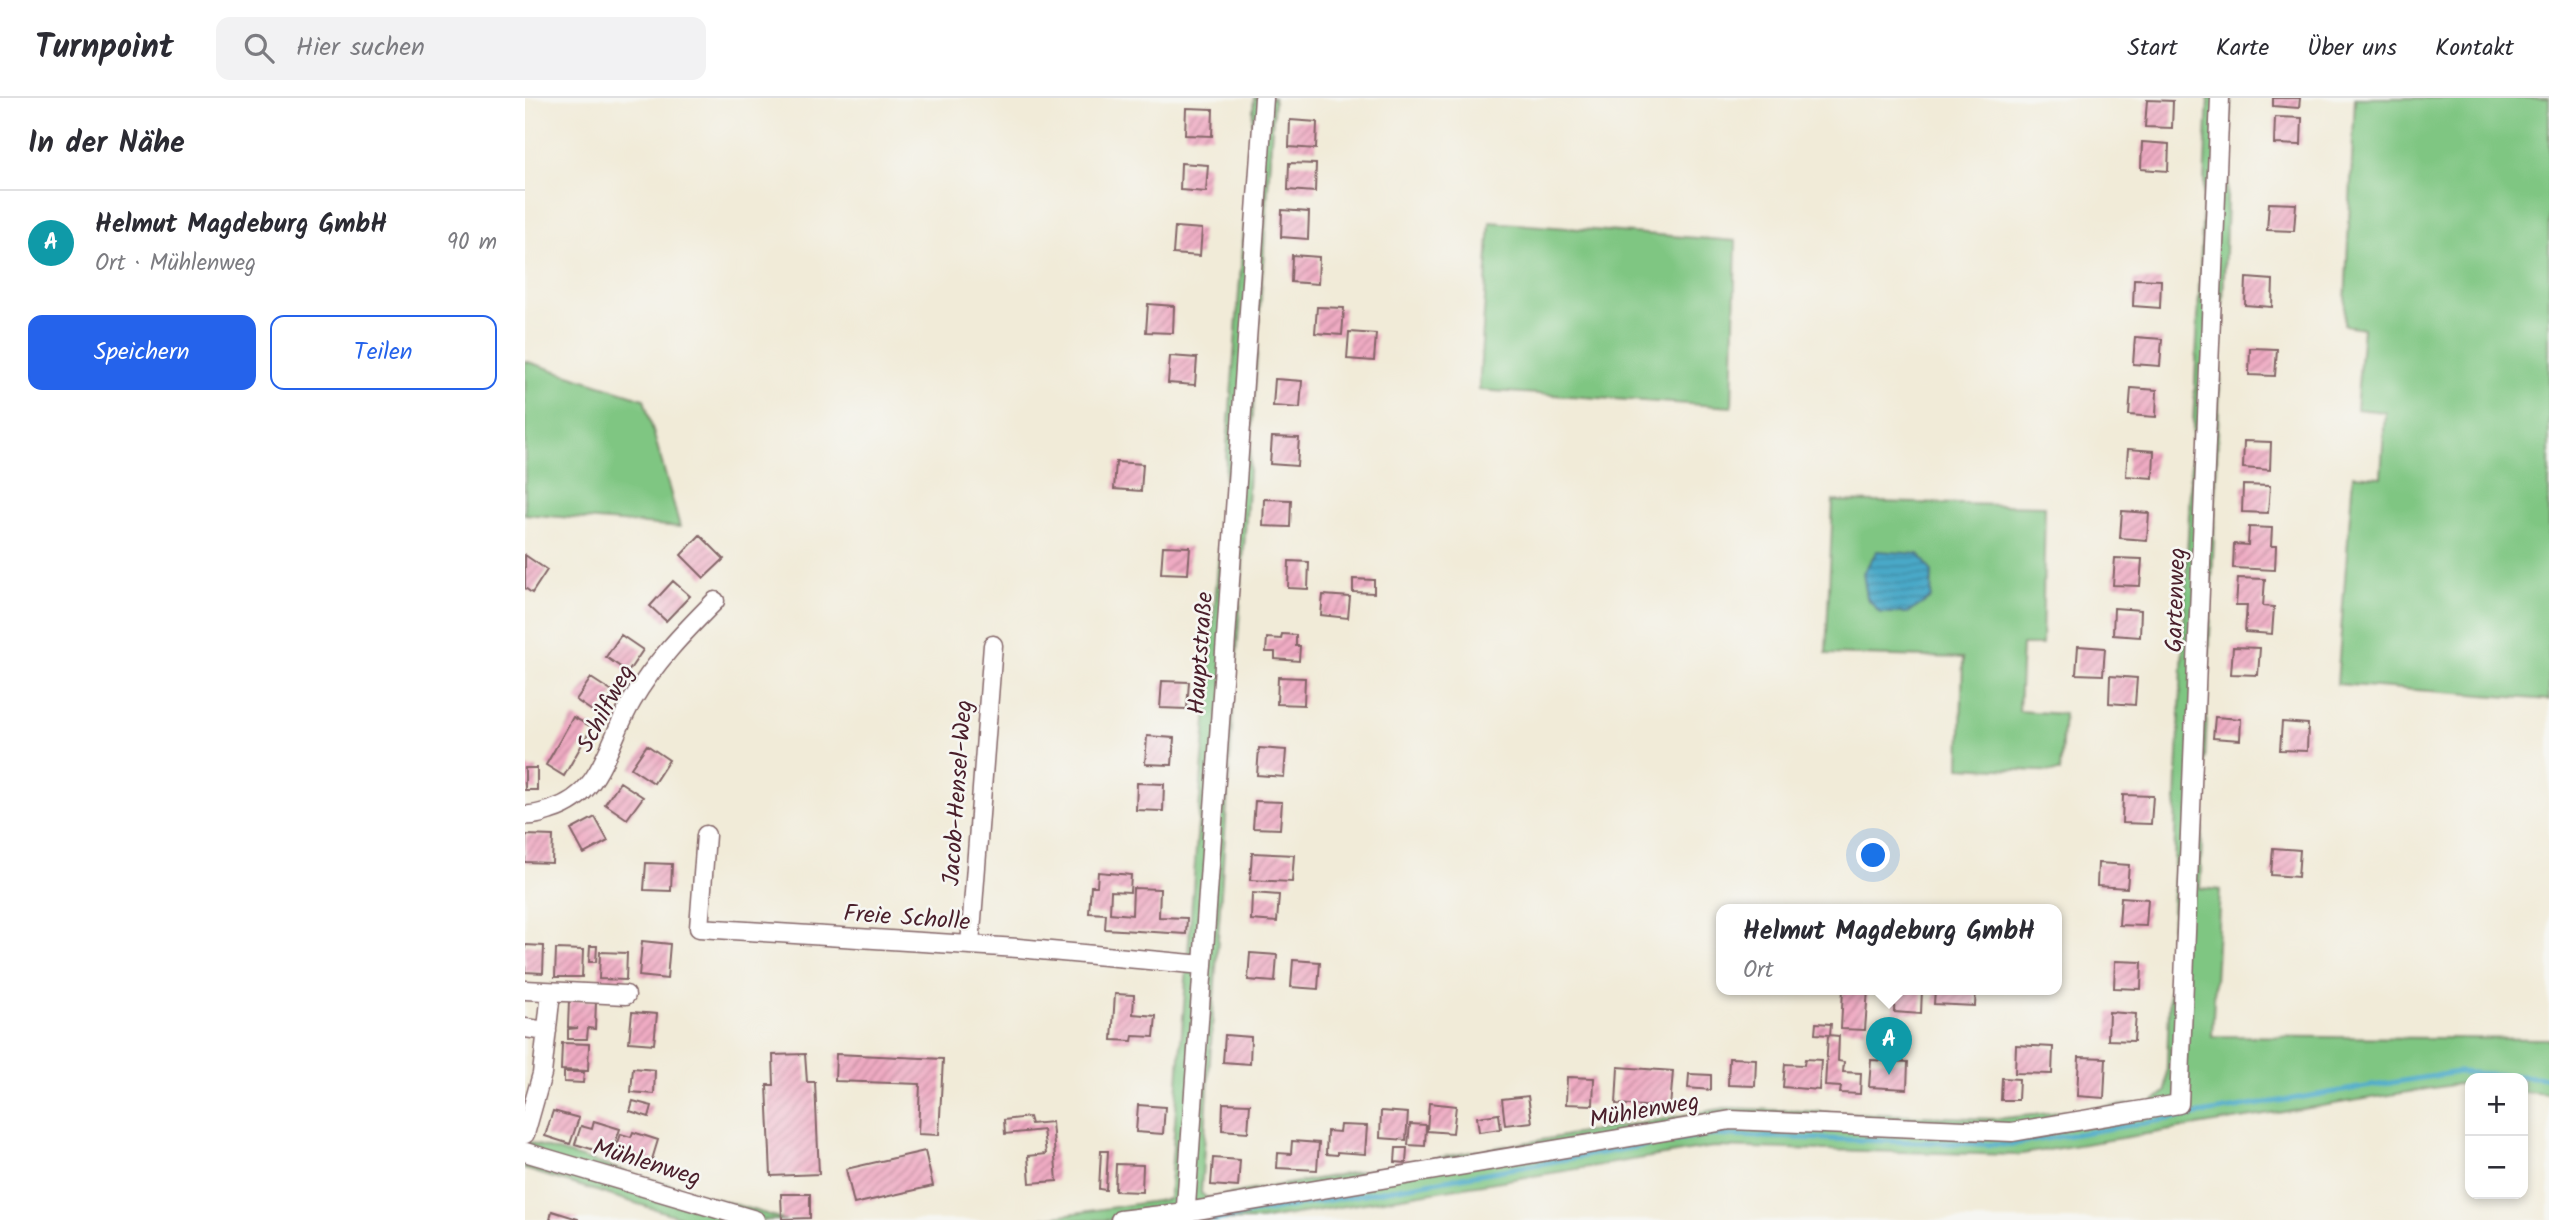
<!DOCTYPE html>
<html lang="de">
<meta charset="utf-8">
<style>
body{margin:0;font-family:Kalam,sans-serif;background:#f2f2f3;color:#2b2b33}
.controls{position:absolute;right:21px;bottom:21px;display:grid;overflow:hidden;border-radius:14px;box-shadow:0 4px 10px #0003}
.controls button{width:63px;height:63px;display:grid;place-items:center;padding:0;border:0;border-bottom:2px solid #e1e1e2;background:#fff;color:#2b2b33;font:35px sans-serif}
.you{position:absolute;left:1349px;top:758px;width:24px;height:24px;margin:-18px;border:5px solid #fff;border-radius:50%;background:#1a73e8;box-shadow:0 0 0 10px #1a73e833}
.badge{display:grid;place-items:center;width:46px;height:46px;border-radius:50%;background:#2563eb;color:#fff;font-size:23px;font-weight:700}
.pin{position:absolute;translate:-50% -58px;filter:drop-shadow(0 2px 4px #0008)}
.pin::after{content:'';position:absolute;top:37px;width:24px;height:21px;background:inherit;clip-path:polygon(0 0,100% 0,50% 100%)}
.popup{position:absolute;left:1191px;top:806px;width:346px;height:91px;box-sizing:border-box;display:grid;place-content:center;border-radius:14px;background:#fff;filter:drop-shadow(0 2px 5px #0005);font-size:23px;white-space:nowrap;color:#7c7c81}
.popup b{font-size:26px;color:#2b2b33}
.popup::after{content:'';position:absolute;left:50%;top:100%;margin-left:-14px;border:14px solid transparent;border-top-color:#fff}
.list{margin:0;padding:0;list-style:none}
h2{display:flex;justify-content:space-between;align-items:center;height:91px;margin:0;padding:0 28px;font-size:30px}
h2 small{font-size:23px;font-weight:400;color:#7c7c81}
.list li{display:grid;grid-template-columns:46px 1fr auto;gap:21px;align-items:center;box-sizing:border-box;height:105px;padding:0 28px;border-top:2px solid #e1e1e2}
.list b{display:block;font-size:26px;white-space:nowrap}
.list p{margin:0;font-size:23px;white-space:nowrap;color:#7c7c81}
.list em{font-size:23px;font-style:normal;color:#7c7c81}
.actions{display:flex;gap:14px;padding:21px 28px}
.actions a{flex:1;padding:16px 0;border:2px solid #2563eb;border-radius:14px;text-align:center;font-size:24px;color:#2563eb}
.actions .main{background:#2563eb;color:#fff}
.icon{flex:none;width:38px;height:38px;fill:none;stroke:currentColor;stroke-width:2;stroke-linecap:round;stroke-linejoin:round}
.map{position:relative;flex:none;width:2024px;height:1122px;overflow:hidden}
header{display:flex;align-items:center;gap:42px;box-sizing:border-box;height:98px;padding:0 35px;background:#fff;border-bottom:2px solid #e1e1e2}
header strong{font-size:33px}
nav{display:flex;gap:38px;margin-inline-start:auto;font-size:24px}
.search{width:490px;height:63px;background:#f2f2f3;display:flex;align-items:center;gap:18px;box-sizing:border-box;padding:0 24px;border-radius:14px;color:#7c7c81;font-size:26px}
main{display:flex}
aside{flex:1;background:#fff}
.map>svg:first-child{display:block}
</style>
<header>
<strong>Turnpoint</strong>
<div class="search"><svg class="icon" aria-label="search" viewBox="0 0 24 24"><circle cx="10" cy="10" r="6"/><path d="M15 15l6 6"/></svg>Hier suchen</div>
<nav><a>Start</a><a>Karte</a><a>Über uns</a><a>Kontakt</a></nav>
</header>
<main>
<aside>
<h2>In der Nähe<small></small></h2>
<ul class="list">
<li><span class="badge" style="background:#0f9aa8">A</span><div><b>Helmut Magdeburg GmbH</b><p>Ort · Mühlenweg</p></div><em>90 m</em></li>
</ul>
<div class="actions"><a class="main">Speichern</a><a>Teilen</a></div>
</aside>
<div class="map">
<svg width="2024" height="1122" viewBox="0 0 2024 1122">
<defs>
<pattern id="water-rules" width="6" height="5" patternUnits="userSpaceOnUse" patternTransform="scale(1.75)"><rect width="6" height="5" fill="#49a9c8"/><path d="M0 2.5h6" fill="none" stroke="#3f89a3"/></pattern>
<pattern id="building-hatch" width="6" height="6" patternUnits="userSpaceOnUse" patternTransform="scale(1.75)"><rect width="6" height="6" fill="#efabc3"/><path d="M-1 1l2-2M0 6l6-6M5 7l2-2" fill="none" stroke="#c48b9f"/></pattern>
</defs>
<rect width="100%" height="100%" fill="#f6f6f2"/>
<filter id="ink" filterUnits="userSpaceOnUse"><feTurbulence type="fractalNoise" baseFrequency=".0143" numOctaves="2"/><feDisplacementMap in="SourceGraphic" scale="14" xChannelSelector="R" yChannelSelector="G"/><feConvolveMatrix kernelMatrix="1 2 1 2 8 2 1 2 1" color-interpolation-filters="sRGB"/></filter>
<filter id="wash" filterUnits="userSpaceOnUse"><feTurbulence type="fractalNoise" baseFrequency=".00686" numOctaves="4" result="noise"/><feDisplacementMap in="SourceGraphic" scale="28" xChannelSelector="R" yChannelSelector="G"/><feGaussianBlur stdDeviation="1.57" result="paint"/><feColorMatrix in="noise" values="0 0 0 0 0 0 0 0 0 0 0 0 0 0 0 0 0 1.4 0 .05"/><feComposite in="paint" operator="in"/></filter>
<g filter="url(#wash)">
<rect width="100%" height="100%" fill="#f1ebd8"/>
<path fill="#7fc682" stroke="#647256" stroke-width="2" d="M729 0H749L676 1095 682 1100 1201 1010 1470 1021 1628 1004 1641 993 1652 678 1683 0H1706L1675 790 1695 792 1687 938 2024 941V996L1998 994V980H1945V988L1933 986 1491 1057 1188 1049 734 1122H504L644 1101Z
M1830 0H2024V602L1812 586 1828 377 1856 379 1860 314 1831 311 1838 230 1819 227Z
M965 124 1211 143 1207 309 954 292Z
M0 263 119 301 155 429 0 416Z
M1308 403 1520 408 1517 547H1497L1494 613 1539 616 1535 674 1435 669 1438 560 1301 556Z
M0 1043 261 1122H165L0 1071Z"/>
<path fill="url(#water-rules)" stroke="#4a647a" stroke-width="2" d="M1352 453 1394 456 1407 474 1406 500 1383 515H1355L1342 500 1338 475Z"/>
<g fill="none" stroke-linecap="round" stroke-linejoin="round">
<path stroke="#49a9c8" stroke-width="5" d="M689 1122 1181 1037 1483 1047 1933 974 2024 980"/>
</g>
<g id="blocks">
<path fill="url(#building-hatch)" d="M1748 0H1775L1774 10 1748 8Z
M1622 2 1648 3 1647 30 1620 29Z
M661 10 688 11 687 38 660 37Z
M1750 19 1777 20 1776 47 1749 46Z
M765 22 792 24 791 51 764 49Z
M1617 44 1644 46 1643 73 1616 71Z
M656 65 683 67 681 94 655 92Z
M764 65 791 66 790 94 763 92Z
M1744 105 1771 106 1769 133 1742 132Z
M757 112 784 114 783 141 756 139Z
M650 129 677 131 675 158 648 156Z
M767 157 794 159 793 186 766 184Z
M1721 180 1748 182 1747 209 1720 207Z
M1609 181 1636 182 1635 210 1608 208Z
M623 206 649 208 648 235 621 234Z
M792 209 819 210 817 237 790 235Z
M824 234 851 236 849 263 822 261Z
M1610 239 1637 241 1635 268 1608 266Z
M1725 250 1752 251 1750 278 1724 277Z
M645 258 672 260 670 287 643 285Z
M750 281 777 283 775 310 748 308Z
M1606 290 1632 292 1631 319 1604 317Z
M747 339 774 340 772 368 745 366Z
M1719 343 1746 344 1745 372 1718 370Z
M1603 351 1629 353 1628 380 1601 378Z
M591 364 618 366 616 393 589 391Z
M1718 387 1745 388 1743 415 1717 414Z
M739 401 766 402 765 429 738 428Z
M1597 413 1624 415 1622 442 1595 440Z
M1724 429 1747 430 1746 448H1751L1750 472 1708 470 1709 446 1723 447Z
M175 437 199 461 179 480 156 457Z
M638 448 665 449 663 476 636 475Z
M0 457 22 472 7 495 0 490Z
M1590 460 1617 461 1615 488 1588 487Z
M764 463 784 464 783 491 763 490Z
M1713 480 1740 481 1738 508 1749 509 1747 536 1720 534 1722 507H1711Z
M828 481 849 482V495L828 494Z
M148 483 165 498 141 523 125 508Z
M798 497 825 499 823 520 796 517Z
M1589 510 1616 512 1615 539 1588 537Z
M757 536 771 537V548H775L774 563 750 561V554H741L742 540 756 541Z
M96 537 118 552 103 574 81 559Z
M1553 548 1580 550 1578 577 1551 576Z
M1708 549 1735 550 1733 577 1706 576Z
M1585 578 1612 580 1610 607 1584 605Z
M753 579 780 580 779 607 752 606Z
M66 580 89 595 73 617 51 602Z
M637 583 664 584 662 611 635 610Z
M48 619 67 629 39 678 21 667Z
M1690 619 1716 621 1715 642 1688 640Z
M1757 624 1783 626 1782 653 1755 652Z
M622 638 649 640 647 667 620 666Z
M122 647 144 662 129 685 106 670Z
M734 650 761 652 759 679 732 677Z
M0 670H12V692H0Z
M95 684 118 699 102 721 80 706Z
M612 685 639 686 638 713 611 712Z
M1598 697 1628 698 1626 726 1597 725Z
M730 703 757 704 755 731 728 730Z
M70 719 83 743 59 756 46 732Z
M1 737 28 738 27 765 0 764Z
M1748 750 1775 752 1773 779 1746 777Z
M727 755 769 757 767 784 725 782Z
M121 765 147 766 146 793 119 792Z
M1573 765 1604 767 1602 790 1572 788Z
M573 774 606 777 605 794 586 793 585 815 607 817 608 790 635 791 634 819 662 820 661 836 580 831 581 816 564 815 566 788H572Z
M727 795 754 797 752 824 726 822Z
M1596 799 1623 801 1621 828 1594 827Z
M117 843 145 846 142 881 114 878Z
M0 847 19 848 18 875 0 874Z
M65 848H72L71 864H64Z
M31 851 58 852 57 879H30Z
M75 854 102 855 101 882 74 881Z
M725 855 752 857 750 884 723 882Z
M768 862 795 864 793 891 766 889Z
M1590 863 1617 864 1616 891 1589 890Z
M1318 891H1343L1340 932 1316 931Z
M1370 891H1397L1396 916 1369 914Z
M1410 891H1451L1450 908 1409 906Z
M590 896 609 897 608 916 631 918 629 939 608 938 607 943 587 942Z
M44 902 71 903 70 931 63 930 62 941H43V931L53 930 43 929Z
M107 914 132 916 129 946 104 944Z
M1584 914 1611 916 1609 943 1583 942Z
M1291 925 1306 926 1305 937 1290 936Z
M700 937 726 939 725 966 698 964Z
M1303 937 1314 938 1313 963 1319 964 1318 974 1336 975 1335 996 1315 995 1316 989 1300 988Z
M37 945 64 946 63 973 36 972Z
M1491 947 1528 949 1527 976 1490 975Z
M280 956 282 984H290L294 1076 246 1078 242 987H249L248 957Z
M311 956 418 961 414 1037 393 1036 395 986 310 983Z
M1554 959 1581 960 1579 1000 1552 998Z
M1204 960 1231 961 1230 988 1203 987Z
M1280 961 1296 962 1294 992 1258 989 1260 966 1279 967Z
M1346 962 1383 964 1382 991 1344 989Z
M1093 969 1148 973 1145 1010 1091 1006Z
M108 970 130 972 129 996 106 994Z
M39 974H59L58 985 39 984Z
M1164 976 1186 977V992L1163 990Z
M1042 979 1069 980 1068 1007 1041 1006Z
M1477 980 1494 981 1493 1002H1476Z
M1003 998 1007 1024 980 1027 977 1001Z
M108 1003 127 1008 124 1019 105 1013Z
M698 1005 725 1006 723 1034 697 1032Z
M904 1005 931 1008 928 1035 902 1033Z
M613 1007 640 1009 638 1036 611 1034Z
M28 1013 54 1020 45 1046 20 1038Z
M856 1013 883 1015 881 1042 855 1040Z
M974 1016 976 1031 954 1034 952 1019Z
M504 1019 506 1026 527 1024 532 1083 505 1085 503 1058 521 1056 518 1032 480 1036 479 1022Z
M69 1023 95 1031 86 1057 50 1046 56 1028 67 1031Z
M885 1026 901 1027 900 1048 883 1047Z
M815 1027 842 1028 840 1056 812 1054V1057L801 1056 802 1033 814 1034Z
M108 1034 133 1042 125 1068 99 1060 100 1057 90 1054 96 1036 106 1039Z
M767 1043 794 1045 792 1072 752 1070 753 1055 766 1056Z
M871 1050H882L881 1065 870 1064Z
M400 1053 408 1088 329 1106 321 1071Z
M576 1053H583L581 1092 574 1091Z
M688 1060 715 1062 713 1089 686 1087Z
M591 1066 618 1067 617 1094 590 1093Z
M256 1096H285V1120L257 1121Z
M27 1113 53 1121V1122H25Z"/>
</g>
</g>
<g filter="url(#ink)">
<use href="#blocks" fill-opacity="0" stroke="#846668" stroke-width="2"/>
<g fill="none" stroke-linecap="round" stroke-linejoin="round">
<defs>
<path id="street" d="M0 717C9 718 17 715 26 712 79 696 82 644 107 603 129 565 159 534 190 503
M181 737 174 830 493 850 678 867
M445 847 468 547
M0 892 101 897
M0 930 22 933
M0 1036 17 976 26 894
M0 1054 230 1122
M595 1122 661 1114 1206 1022 1487 1034 1654 1006 1695 0
M660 1122 739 0"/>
</defs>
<use href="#street" stroke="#846668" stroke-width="21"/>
<use href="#street" stroke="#fff" stroke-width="18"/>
</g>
</g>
<g text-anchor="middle" stroke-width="5" stroke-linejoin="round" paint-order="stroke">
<g font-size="24" fill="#4a1f2b" stroke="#f6f6f2">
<text transform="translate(1650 502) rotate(-88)" y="8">Gartenweg</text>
<text transform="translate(675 555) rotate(-86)" y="8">Hauptstraße</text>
<text transform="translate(80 610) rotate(-62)" y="8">Schilfweg</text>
<text transform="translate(432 695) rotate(-86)" y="8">Jacob-Hensel-Weg</text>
<text transform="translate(382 819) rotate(4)" y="8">Freie Scholle</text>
<text transform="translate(1119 1012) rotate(-10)" y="8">Mühlenweg</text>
<text transform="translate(122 1064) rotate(17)" y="8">Mühlenweg</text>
</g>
</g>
</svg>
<div class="controls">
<button>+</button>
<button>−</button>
</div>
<div class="you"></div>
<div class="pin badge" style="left:1364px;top:977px;background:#0f9aa8">A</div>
<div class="popup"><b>Helmut Magdeburg GmbH</b>Ort</div>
</div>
</main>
